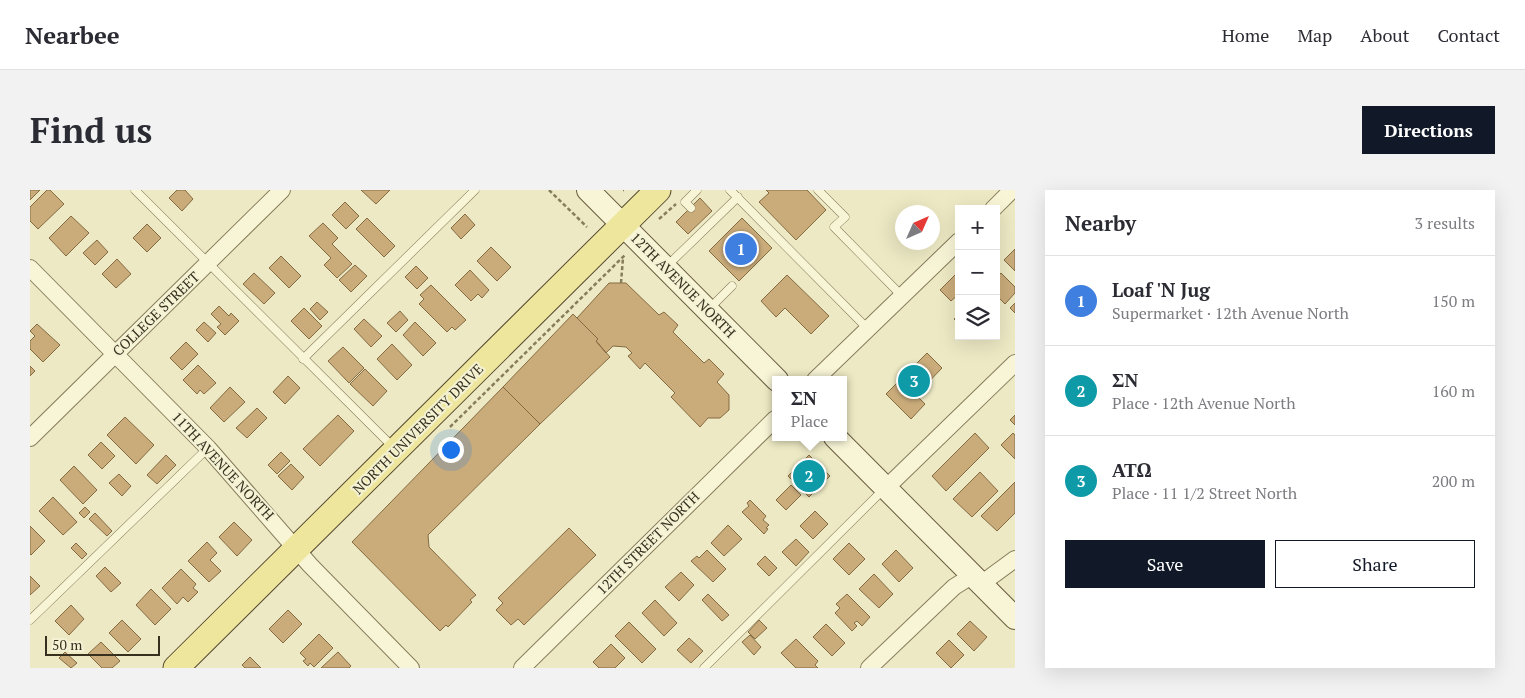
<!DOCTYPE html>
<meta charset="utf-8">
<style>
body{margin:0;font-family:"PT Serif",serif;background:#f2f2f3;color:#2b2b33}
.controls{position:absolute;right:15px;top:15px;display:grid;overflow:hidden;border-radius:0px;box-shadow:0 5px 20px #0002}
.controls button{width:45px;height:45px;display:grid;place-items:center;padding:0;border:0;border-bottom:1px solid #e1e1e2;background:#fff;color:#2b2b33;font:25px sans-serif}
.compass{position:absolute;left:865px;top:15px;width:45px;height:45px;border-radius:50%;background:#fff;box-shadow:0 5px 20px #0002;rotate:45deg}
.scale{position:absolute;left:15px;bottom:12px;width:115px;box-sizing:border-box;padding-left:5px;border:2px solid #37301f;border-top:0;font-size:14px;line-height:18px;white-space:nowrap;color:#37301f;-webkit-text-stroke:4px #f4f2d4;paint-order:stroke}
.you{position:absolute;left:420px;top:259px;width:18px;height:18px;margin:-12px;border:4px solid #fff;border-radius:50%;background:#1a73e8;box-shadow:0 0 0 8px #1a73e833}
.badge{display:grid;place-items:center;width:32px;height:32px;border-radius:50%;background:#111827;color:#fff;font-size:16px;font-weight:700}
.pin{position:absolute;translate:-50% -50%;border:2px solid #fff;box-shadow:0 1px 5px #0006}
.popup{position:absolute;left:742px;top:186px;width:75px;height:65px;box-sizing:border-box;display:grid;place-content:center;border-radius:0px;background:#fff;filter:drop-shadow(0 1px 4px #0005);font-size:16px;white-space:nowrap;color:#7c7c81}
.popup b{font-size:19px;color:#2b2b33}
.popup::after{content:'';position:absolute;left:50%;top:100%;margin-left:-10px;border:10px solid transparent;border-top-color:#fff}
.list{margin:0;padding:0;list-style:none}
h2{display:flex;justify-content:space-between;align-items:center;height:65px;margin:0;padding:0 20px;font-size:21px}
h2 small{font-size:16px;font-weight:400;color:#7c7c81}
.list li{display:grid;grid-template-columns:32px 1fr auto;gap:15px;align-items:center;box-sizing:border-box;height:90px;padding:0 20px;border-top:1px solid #e1e1e2}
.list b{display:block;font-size:19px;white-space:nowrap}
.list p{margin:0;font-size:16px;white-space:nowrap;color:#7c7c81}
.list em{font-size:16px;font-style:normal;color:#7c7c81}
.actions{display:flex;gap:10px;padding:15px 20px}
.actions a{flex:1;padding:11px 0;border:1px solid #111827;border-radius:0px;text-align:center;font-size:18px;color:#111827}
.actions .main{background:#111827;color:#fff}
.icon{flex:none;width:28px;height:28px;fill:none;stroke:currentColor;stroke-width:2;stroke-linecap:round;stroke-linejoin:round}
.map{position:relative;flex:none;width:985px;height:478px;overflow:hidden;border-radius:0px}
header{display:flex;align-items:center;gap:30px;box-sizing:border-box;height:70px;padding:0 25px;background:#fff;border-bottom:1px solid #e1e1e2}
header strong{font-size:24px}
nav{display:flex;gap:28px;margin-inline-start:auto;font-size:18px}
.intro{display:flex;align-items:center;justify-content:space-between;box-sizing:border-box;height:120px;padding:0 30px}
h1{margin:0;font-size:35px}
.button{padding:12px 22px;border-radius:0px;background:#111827;color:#fff;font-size:18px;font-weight:700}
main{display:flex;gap:30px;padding:0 30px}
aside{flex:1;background:#fff;border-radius:0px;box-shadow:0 5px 20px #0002}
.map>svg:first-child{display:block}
</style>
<header>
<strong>Nearbee</strong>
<nav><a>Home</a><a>Map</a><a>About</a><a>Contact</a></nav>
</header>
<div class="intro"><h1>Find us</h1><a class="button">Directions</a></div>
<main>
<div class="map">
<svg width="985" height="478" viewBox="0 0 985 478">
<rect width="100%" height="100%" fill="#ede9c4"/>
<path fill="#caac7b" stroke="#856b42" d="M0 0H10L0 10Z
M17 0H20L34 14 8 39 0 31V17Z
M147 0H155L163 9 152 21 139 8Z
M331 0H360L346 14Z
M736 0H777L796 20 766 50 729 12 739 3Z
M670 8 682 21 658 44 646 32Z
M315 12 329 26 316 39 302 25Z
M435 24 445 35 431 49 421 38Z
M41 26 59 43 36 66 19 48Z
M337 28 365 56 354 67 326 39Z
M712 28 742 58 709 91 679 61Z
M293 33 308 48 302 54 322 74 307 88 294 75 301 68 279 46Z
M117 34 131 48 117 62 103 48Z
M67 50 78 62 65 75 53 63Z
M461 57 481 77 467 91 447 71Z
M985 59V81L974 70Z
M251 66 271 86 259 98 239 78Z
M87 69 101 84 86 98 72 84Z
M325 75 337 86 321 102 309 90Z
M386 76 398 88 387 99 375 87Z
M440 80 459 100 452 108 448 104 441 111 425 95Z
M224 83 245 103 234 114 213 94Z
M971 83 985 97V103L975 114 966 105V88Z
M757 85 799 126 781 144 755 118 746 127 731 111Z
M925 85 929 89V104L921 111 910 100Z
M579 93H596L629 125 634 122 648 135 643 142 674 173 679 169 694 184 687 192 699 205V220L690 228H678L670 237 641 207 645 203 615 173 610 179 598 166 602 163 596 157 583 156 576 163 566 151 568 149 547 128Z
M401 95 436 130 425 140 422 137 417 142 389 114 394 109 390 105Z
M287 112 298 122 290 130 280 119Z
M985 113V123L980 118Z
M189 116 199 126 201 123 209 131 195 145 187 137 191 134 181 124Z
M274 118 292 136 279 149 261 131Z
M370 121 378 130 366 142 357 133Z
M543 124 568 149 566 151 580 167 510 234 473 197Z
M929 124V134L924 129Z
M334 129 352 146 341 157 324 139Z
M174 132 186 143 178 152 166 140Z
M385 132 406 153 393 166 373 145Z
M7 134 30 155 13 172 0 159V151L5 146 0 141Z
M156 152 168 164 152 180 140 168Z
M362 154 382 175 367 190 347 169Z
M313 157 334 178 319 193 298 171Z
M897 163 912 178 886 205 895 214 881 229 856 204Z
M168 175 186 193 174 204 170 200 167 204 153 190Z
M0 176 5 181 0 186Z
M335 179 357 201 343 216 320 194Z
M258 186 270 198 255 214 243 202Z
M200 197 215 212 194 232 180 218Z
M473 197 510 234 398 345 399 357 446 405 440 410 442 412 418 437 416 435 410 441 322 352Z
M227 218 237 228 217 248 206 238Z
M308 225 324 241 290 276 273 259Z
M985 225V235L980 230Z
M95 227 124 255 106 274 77 245Z
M945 243 959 258 916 301 902 286Z
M983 243 985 245V269L971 255Z
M71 252 85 266 72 279 58 265Z
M251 262 260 271 247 284 238 275Z
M136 265 146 275 127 294 117 285Z
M779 265 800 286 779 307 758 286Z
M261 274 274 287 262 300 248 286Z
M44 276 67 300 53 314 30 290Z
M950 282 968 301 942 327 923 309Z
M89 284 101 296 92 306 79 293Z
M985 292V323L967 341 951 326Z
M761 295 771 305 756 320 746 310Z
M23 307 47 332 33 345 9 321Z
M720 310 736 326 733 330 739 335 736 338 738 339 734 344 712 322 719 316 717 313Z
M55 317 60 322 54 328 49 323Z
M785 321 798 334 783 349 770 336Z
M65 323 82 341 77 346 59 329Z
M204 332 222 350 207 366 189 347Z
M698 335 712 349 694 366 681 353Z
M0 336 15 351 1 365 0 364Z
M539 338 566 365 494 435 488 429 481 435 466 420 473 413 468 408Z
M766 349 779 362 766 376 752 362Z
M177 352 187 363 180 370 191 381 179 392 158 371Z
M46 353 57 364 52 369 41 358Z
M819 353 835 369 819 385 803 369Z
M677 360 696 379 683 392 661 371 667 366 669 368Z
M866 360 883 378 869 392 852 374Z
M735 366 747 378 739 386 727 374Z
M75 377 91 393 81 402 66 386Z
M151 379 166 394 163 398 168 402 158 412 153 407 147 414 132 398Z
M651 382 664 395 649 411 635 397Z
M844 384 863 404 849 418 829 399Z
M0 386 10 396 0 405Z
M121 399 141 419 125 435 106 415Z
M678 404 699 425 692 431 672 410Z
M817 404 840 427 832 436 827 431 824 433 827 436 822 441 805 423 810 418 806 414Z
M625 410 647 433 634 446 612 423Z
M41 415 54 429 39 445 25 431Z
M258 420 272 434 253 453 239 439Z
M92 430 111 449 98 462 79 443Z
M729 430 737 438 725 449 718 442Z
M940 431 957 447 944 461 927 444Z
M599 432 626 459 612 473 585 446Z
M796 434 815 453 802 466 783 447Z
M289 444 303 458 284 477 280 473 278 476 273 471 276 469 270 463Z
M720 445 731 457 724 465 712 452Z
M659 448 673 461 661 473 647 460Z
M766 449 788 471 785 475 788 478H766L751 463Z
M919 450 934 465 921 478 906 463Z
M71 452 90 471 82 478H72L58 464Z
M581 454 595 468 585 478H569L563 472Z
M35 462 47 473 41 478 29 468Z
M308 462 321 476 319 478H291Z
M220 467 231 478H215L212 475Z"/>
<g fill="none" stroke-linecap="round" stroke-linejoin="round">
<defs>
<path id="service" d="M105 0 364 258
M700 0 838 139
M788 0 815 27 804 37 872 106
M661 18 655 12 667 0
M637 76 708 7
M679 119 702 96
M273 169 445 0
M0 430 178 258
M674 478 853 300"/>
<path id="minor" d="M963 19 982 0
M0 78 178 258 280 375 381 478
M785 190 929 51
M0 248 252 0
M856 298 985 173
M951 394 985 369
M492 478 745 229
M839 478 924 397 943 385"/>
<path id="secondary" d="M558 0 747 190
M805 247 985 428"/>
<path id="primary" d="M146 478 628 0"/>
</defs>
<use href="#service" stroke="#877c5b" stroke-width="9"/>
<use href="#minor" stroke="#877c5b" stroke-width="18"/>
<use href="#secondary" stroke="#695c3e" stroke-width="24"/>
<use href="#primary" stroke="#55492f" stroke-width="27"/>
<path stroke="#877c5b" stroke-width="2.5" stroke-dasharray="4 2.5" stroke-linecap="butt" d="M519 0 557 37
M593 0H594
M629 29 646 14
M591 93 593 68
M420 237 596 64"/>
<use href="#service" stroke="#f8f5d7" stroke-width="8"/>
<use href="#minor" stroke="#f8f5d7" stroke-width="16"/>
<use href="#secondary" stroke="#f8f5d7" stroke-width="22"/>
<use href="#primary" stroke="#efe69e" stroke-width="25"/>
</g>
<g text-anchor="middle" stroke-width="4" stroke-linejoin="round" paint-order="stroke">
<g font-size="14" fill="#37301f" stroke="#f4f2d4">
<text transform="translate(653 95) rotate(45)" y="5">12TH AVENUE NORTH</text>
<text transform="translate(126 124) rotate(-44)" y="5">COLLEGE STREET</text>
<text transform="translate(388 239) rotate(-45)" y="5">NORTH UNIVERSITY DRIVE</text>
<text transform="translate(193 276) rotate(47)" y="5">11TH AVENUE NORTH</text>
<text transform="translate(618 353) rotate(-45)" y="5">12TH STREET NORTH</text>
</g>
</g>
</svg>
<div class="controls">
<button>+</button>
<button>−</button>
<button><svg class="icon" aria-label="layers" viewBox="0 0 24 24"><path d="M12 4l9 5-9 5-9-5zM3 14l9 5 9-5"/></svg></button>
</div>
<svg class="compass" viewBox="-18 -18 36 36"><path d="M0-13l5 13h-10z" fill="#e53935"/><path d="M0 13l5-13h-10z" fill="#7c7c81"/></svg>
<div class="scale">50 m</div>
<div class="you"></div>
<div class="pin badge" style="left:711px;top:59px;background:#3f7fe0">1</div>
<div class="pin badge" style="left:779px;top:286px;background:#0f9aa8">2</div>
<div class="popup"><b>ΣΝ</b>Place</div>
<div class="pin badge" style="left:884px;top:191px;background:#0f9aa8">3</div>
</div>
<aside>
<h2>Nearby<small>3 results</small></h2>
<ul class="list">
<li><span class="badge" style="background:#3f7fe0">1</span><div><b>Loaf 'N Jug</b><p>Supermarket · 12th Avenue North</p></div><em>150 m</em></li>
<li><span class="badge" style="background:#0f9aa8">2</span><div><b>ΣΝ</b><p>Place · 12th Avenue North</p></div><em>160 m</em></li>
<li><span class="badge" style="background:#0f9aa8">3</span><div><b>ΑΤΩ</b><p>Place · 11 1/2 Street North</p></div><em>200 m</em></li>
</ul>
<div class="actions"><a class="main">Save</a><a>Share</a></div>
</aside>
</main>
